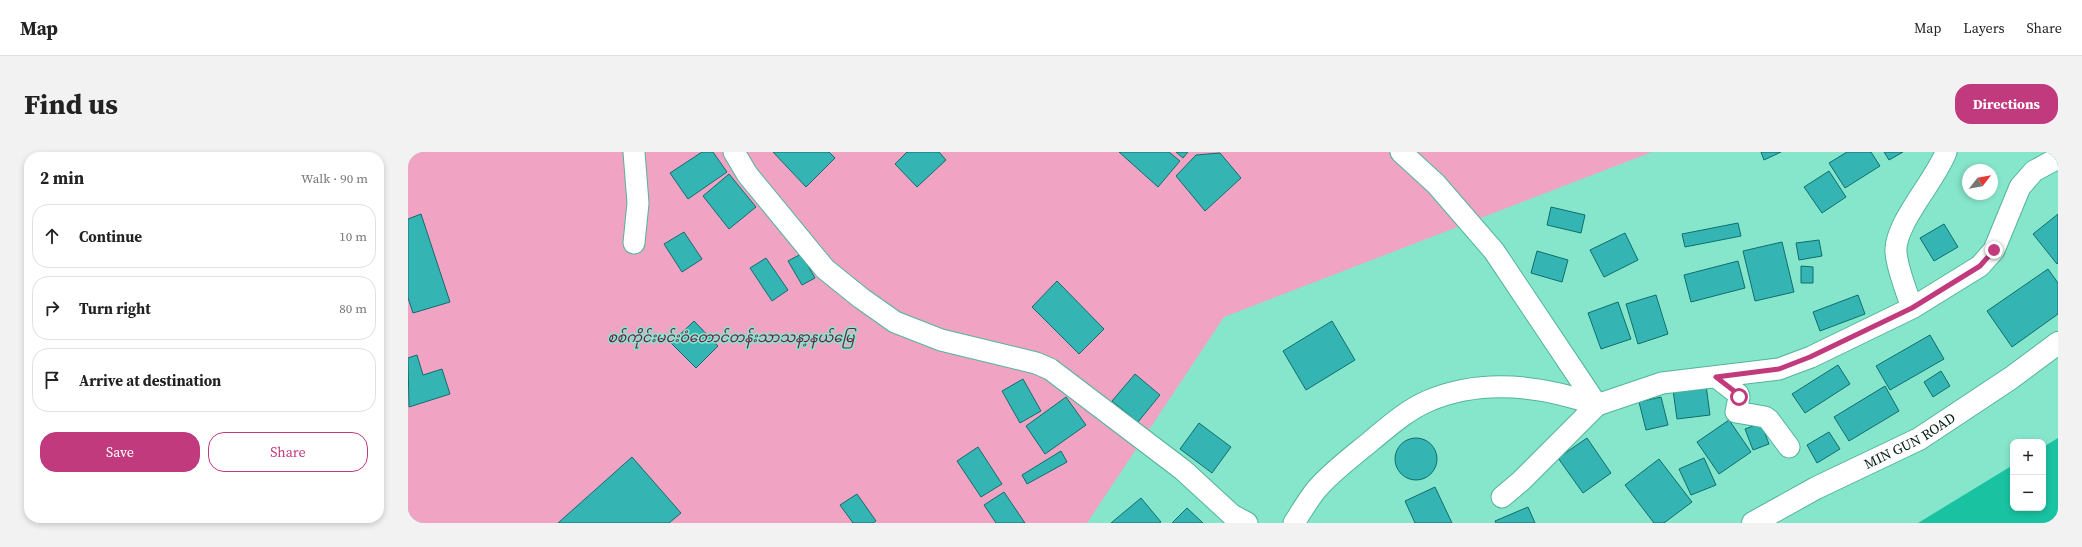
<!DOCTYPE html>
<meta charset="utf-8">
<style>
body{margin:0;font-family:"Source Serif 4","Noto Sans Myanmar",serif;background:#f2f2f2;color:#222}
.controls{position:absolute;right:12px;bottom:12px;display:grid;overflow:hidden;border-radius:8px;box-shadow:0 2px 6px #0003}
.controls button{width:36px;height:36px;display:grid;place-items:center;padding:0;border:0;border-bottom:1px solid #e0e0e0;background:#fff;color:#222;font:20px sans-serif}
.compass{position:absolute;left:1554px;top:12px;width:36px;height:36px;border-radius:50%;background:#fff;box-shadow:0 2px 6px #0003;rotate:59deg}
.stop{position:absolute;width:12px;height:12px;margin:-9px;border:3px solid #c03a7d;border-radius:50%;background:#fff}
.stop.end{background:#c03a7d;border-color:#fff;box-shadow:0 1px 4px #0008}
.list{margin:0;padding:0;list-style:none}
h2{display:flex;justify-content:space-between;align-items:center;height:52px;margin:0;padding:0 16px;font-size:17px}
h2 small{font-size:13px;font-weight:400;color:#767676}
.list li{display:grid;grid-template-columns:26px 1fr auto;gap:12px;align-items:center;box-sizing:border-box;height:64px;margin:0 8px 8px;padding:0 8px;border:1px solid #e0e0e0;border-radius:16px}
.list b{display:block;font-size:15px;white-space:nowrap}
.list em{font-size:13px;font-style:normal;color:#767676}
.actions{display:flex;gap:8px;padding:12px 16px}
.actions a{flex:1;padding:9px 0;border:1px solid #c03a7d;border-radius:16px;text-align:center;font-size:14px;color:#c03a7d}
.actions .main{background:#c03a7d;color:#fff}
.icon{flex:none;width:22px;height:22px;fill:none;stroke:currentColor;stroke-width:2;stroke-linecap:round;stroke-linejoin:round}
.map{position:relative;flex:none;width:1650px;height:371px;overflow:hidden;border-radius:16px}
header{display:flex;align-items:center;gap:24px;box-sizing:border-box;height:56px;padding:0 20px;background:#fff;border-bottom:1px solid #e0e0e0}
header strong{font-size:19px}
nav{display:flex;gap:22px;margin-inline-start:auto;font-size:14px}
.intro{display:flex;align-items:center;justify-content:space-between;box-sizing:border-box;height:96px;padding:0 24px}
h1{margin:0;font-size:28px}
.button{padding:10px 18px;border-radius:16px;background:#c03a7d;color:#fff;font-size:14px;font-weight:700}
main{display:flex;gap:24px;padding:0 24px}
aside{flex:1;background:#fff;border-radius:16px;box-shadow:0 2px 6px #0003}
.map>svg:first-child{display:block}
</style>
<header>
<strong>Map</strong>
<nav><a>Map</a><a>Layers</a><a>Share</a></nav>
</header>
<div class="intro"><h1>Find us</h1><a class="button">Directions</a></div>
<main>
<aside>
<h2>2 min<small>Walk · 90 m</small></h2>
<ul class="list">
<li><svg class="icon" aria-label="ahead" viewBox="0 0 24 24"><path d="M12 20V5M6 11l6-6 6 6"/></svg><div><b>Continue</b></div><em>10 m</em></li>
<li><svg class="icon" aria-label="right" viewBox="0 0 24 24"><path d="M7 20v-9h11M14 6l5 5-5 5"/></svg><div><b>Turn right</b></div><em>80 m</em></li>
<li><svg class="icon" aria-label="arrive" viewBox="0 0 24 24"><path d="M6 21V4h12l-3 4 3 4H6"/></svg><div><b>Arrive at destination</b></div></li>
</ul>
<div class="actions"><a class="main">Save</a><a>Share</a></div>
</aside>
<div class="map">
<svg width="1650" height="371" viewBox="0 0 1650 371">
<rect width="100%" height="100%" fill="#86e6cb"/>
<path fill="#f0a3c2" d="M0 0H1244L816 165 679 371H0Z"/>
<path fill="#19c3a1" d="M1650 286V371H1510L1605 313V356H1635V295Z"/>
<path fill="#34b5b4" stroke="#106d6d" d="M294 0H305L319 20 280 47 262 21Z
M365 0H421L427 6 398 35Z
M499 0H531L538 8 509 35 487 12Z
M711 0H761L772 9 750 35Z
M768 0H780L775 6Z
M1353 0H1373L1356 8Z
M1439 0H1463L1472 14 1437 36 1421 11Z
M1476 0H1495L1481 8Z
M812 1 833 26 797 59 768 24 788 3Z
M1421 19 1438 45 1414 61 1396 35Z
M321 22 348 55 321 77 295 44Z
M1143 55 1177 63 1173 81 1139 73Z
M13 62 42 150 5 161 0 146V67Z
M1650 62V111L1649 112 1625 82Z
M1330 71 1333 84 1277 95 1274 82Z
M1536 72 1550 95 1526 109 1512 86Z
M276 80 294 107 274 120 256 92Z
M1217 81 1230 108 1196 125 1182 98Z
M1411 88 1414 104 1391 108 1388 91Z
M1374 90 1386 140 1347 149 1335 99Z
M1129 99 1160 108 1154 130 1123 121Z
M393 102 407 126 394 133 380 109Z
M358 106 380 138 364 149 342 116Z
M1330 109 1337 136 1283 150 1276 123Z
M1393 114 1405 115V131H1393Z
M1640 117 1650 131V162L1604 195 1579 159Z
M649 129 696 177 671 202 624 155Z
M1248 143 1260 182 1230 192 1218 152Z
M1450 143 1457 162 1412 179 1405 160Z
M1210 150 1223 187 1193 197 1180 161Z
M286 169 310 194 288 216 263 191Z
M924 169 947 208 898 238 875 199Z
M1522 183 1536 207 1482 238 1468 214Z
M9 203 15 223 34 217 42 242 1 255 0 206Z
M1430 213 1442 232 1397 261 1384 242Z
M1533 219 1542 234 1525 245 1516 230Z
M727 222 752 243 730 270 704 249Z
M615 227 633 259 612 271 594 239Z
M1298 233 1302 263 1269 267 1265 238Z
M1477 234 1491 259 1441 289 1426 265Z
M658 245 678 273 637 302 618 274Z
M1253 245 1260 273 1238 278 1231 250Z
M1321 268 1343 300 1311 322 1289 290Z
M791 271 823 295 804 321 772 297Z
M1353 271 1361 292 1345 298 1337 277Z
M1421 280 1432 297 1409 311 1399 293Z
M1179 286 1203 321 1175 341 1150 306Z
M987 307a21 21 0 1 1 42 0a21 21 0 1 1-42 0Z
M570 295 594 332 573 345 549 309Z
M653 299 659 310 619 332 614 323Z
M224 305 273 361 261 371H150Z
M1296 306 1308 333 1283 343 1271 317Z
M1251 307 1284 350 1256 371H1246L1217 333Z
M1027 335 1044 371H1007L997 349Z
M596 340 617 371H588L576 353Z
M449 342 468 369 465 371H445L432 353Z
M733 346 753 370 751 371H703Z
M1120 355 1127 371H1088L1087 369Z
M779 356 795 371H764Z"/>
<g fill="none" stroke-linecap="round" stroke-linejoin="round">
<defs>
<path id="minor" d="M226 0 230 51 226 91
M326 0 339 22 417 117 453 146 487 170 533 188 628 211 642 217 775 318 824 363 839 371
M1504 156C1499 140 1489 117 1488 100 1486 72 1528 28 1538 0
M1308 225 1330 242 1331 245 1328 260 1357 265 1361 268 1381 295
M1094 345 1113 329 1189 253 1254 231 1371 217 1403 205 1504 156 1572 114 1586 98 1612 35 1626 19 1650 6
M886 371C893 360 900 348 908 338 923 320 945 304 963 289 980 275 999 258 1020 249 1074 226 1135 234 1189 253L1086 99 1028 32 993 0"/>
<g id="tertiary">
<path id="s1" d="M1345 371 1408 336 1511 287 1603 226 1650 191"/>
</g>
</defs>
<use href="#minor" stroke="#53b49b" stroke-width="23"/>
<use href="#tertiary" stroke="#53b49b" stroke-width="24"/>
<use href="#minor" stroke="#fff" stroke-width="21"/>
<use href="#tertiary" stroke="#fff" stroke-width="22"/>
</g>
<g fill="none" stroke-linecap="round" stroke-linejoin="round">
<path stroke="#c03a7d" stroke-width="5" d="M1331 245 1330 242 1308 225 1371 217 1402 205 1504 156 1572 114 1586 98"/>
</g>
<g text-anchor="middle" stroke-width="3" stroke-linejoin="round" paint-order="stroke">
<g font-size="14" font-style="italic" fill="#741948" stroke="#86e6cb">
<text x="323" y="190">စစ်ကိုင်းမင်းဝံတောင်တန်းသာသနာ့နယ်မြေ</text>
</g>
<g font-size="14" fill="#001b14" stroke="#86e6cb">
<text dy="5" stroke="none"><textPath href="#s1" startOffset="177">MIN GUN ROAD</textPath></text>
</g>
</g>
</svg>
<div class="controls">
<button>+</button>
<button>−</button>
</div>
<svg class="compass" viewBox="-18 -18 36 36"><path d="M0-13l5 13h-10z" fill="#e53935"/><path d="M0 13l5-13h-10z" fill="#767676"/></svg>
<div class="stop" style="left:1331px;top:245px"></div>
<div class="stop end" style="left:1586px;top:98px"></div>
</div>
</main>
